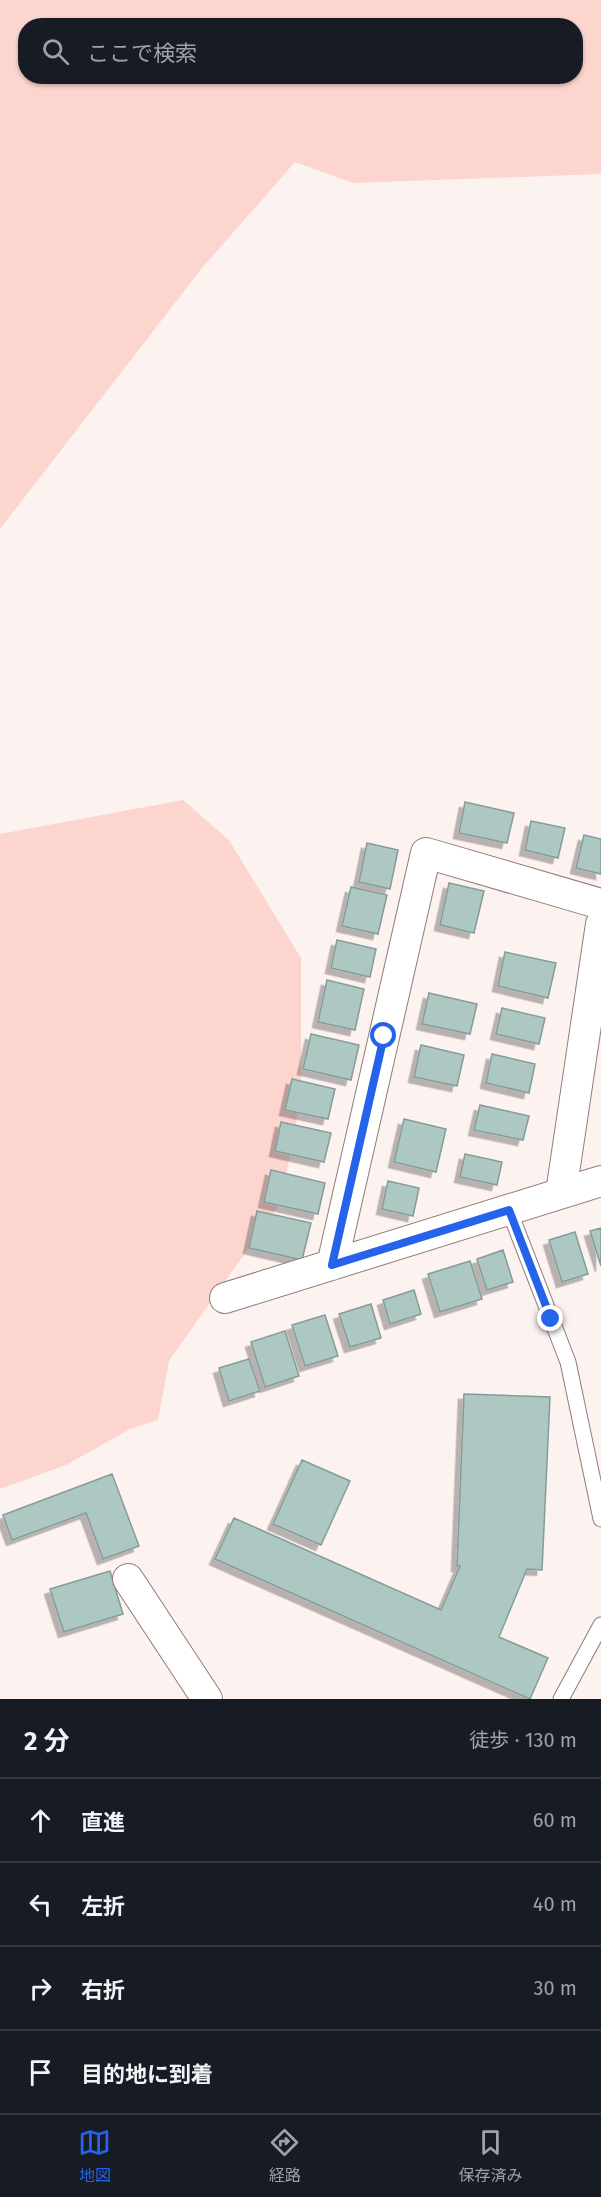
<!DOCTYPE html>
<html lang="ja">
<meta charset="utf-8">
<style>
body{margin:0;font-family:"Fira Sans","Noto Sans JP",sans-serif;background:#242831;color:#f1f3f6}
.stop{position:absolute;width:18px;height:18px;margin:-14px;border:4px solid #2563eb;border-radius:50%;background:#fff}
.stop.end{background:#2563eb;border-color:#fff;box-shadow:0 2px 6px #0008}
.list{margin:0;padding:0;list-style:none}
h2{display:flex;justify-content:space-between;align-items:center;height:78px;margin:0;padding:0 24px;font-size:26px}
h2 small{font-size:20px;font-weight:400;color:#9ea1a6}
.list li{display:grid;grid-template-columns:39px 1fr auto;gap:18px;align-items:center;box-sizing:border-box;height:84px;padding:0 24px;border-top:2px solid #363941}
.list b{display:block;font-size:22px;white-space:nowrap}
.list em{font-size:20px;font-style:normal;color:#9ea1a6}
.icon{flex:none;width:33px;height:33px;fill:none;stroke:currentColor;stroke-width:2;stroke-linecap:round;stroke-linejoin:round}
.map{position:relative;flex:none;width:601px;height:1699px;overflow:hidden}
.search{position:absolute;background:#171b24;box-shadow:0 2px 4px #0004;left:18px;right:18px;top:18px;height:66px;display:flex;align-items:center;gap:15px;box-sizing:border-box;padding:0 21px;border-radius:24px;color:#9ea1a6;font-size:22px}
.sheet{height:414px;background:#171b24}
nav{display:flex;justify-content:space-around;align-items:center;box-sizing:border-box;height:84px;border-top:2px solid #363941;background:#171b24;font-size:16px;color:#9ea1a6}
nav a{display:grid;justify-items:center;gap:3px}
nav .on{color:#2563eb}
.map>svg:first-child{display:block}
</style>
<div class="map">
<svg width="601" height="1699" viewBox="0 0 601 1699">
<defs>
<filter id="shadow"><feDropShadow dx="-5.5" dy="5.5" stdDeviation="0" flood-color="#0004"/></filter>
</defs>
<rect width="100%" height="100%" fill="#fcf2f0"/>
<path fill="#fdd5cf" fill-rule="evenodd" d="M0 0H601V174L353 183 295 162 202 268 0 529ZM26 26H576V76H26Z
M183 800 229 840 301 958V1096L281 1202 169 1361 158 1420 130 1429 66 1465 0 1489V834Z"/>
<path fill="#adc7c3" stroke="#849d99" stroke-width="1.5" filter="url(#shadow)" d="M465 802 514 813 507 843 459 833Z
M531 821 565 828 558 858 525 850Z
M584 835 601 839V874L576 868Z
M367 843 398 850 390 889 359 882Z
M449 883 484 891 474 933 440 925Z
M351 887 387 895 378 934 342 926Z
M337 940 376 949 370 977 331 968Z
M505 952 556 963 548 998 498 986Z
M327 980 364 989 355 1030 318 1022Z
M429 993 477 1004 470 1034 422 1024Z
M502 1008 545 1018 539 1044 496 1034Z
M311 1034 359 1045 351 1080 303 1069Z
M421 1045 464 1055 457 1086 414 1077Z
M492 1054 535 1064 529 1093 486 1083Z
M292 1079 335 1089 328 1119 285 1110Z
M480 1105 529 1116 523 1140 474 1130Z
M404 1119 446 1129 436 1172 394 1162Z
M281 1122 331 1133 324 1162 275 1151Z
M465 1154 502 1162 497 1185 460 1177Z
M271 1170 325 1183 318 1214 264 1202Z
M388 1181 419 1188 413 1216 382 1209Z
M257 1211 311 1223 302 1260 249 1248Z
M601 1228V1266L590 1231Z
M575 1232 588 1274 562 1282 549 1240Z
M503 1250 513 1282 487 1290 477 1259Z
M470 1261 482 1299 440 1312 428 1274Z
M414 1290 421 1314 390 1324 383 1300Z
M371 1304 381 1338 350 1347 339 1314Z
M325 1315 338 1356 305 1366 292 1325Z
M285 1331 299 1376 265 1387 251 1342Z
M249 1359 260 1391 229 1401 219 1368Z
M464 1394 550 1397 542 1570 527 1569 499 1637 548 1658 530 1699 215 1559 234 1518 441 1610 460 1566H457Z
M302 1460 350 1481 321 1545 273 1524Z
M112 1474 139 1546 103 1559 86 1513 12 1540 3 1515Z
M110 1571 123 1614 64 1632 50 1589Z"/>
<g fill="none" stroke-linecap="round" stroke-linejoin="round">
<defs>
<path id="lane" d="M509 1210 568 1362 601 1519
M561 1699 601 1625"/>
<path id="street" d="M561 1193 601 924
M332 1265 426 853 601 904
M225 1298 601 1181
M128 1579 207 1699"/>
</defs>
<use href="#lane" stroke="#917b77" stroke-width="17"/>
<use href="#street" stroke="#917b77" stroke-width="32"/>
<use href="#lane" stroke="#fff" stroke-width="15"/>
<use href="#street" stroke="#fff" stroke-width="30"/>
</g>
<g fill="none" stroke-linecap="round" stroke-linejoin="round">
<path stroke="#2563eb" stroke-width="8" d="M384 1036 332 1265 509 1210 551 1319"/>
</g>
</svg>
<div class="stop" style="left:384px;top:1036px"></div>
<div class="stop end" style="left:551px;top:1319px"></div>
<div class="search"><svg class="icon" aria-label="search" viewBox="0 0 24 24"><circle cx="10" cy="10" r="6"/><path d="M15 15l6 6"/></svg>ここで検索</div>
</div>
<section class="sheet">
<h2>2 分<small>徒歩 · 130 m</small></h2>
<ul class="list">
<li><svg class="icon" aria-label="ahead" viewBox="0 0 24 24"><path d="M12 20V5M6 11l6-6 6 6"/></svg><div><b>直進</b></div><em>60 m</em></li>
<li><svg class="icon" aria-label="left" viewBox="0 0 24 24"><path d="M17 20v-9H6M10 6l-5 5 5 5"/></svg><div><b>左折</b></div><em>40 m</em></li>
<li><svg class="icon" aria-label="right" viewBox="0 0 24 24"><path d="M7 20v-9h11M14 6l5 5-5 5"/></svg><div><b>右折</b></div><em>30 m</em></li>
<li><svg class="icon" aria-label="arrive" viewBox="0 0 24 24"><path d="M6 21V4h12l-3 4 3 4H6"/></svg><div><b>目的地に到着</b></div></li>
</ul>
</section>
<nav>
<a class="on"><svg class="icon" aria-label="map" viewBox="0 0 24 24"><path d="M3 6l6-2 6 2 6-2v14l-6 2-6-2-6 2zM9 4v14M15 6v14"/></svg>地図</a>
<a><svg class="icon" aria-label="directions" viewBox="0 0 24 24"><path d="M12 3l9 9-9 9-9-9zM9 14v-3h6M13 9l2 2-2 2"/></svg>経路</a>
<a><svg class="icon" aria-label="saved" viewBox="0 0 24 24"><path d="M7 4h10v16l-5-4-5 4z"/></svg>保存済み</a>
</nav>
